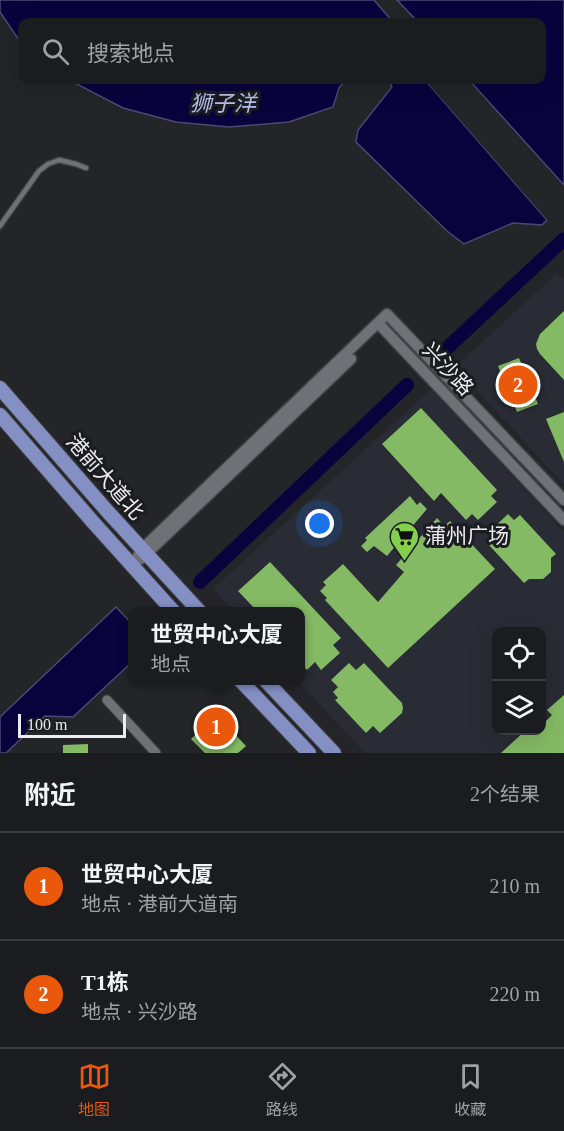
<!DOCTYPE html>
<html lang="zh">
<meta charset="utf-8">
<style>
body{margin:0;font-family:"Times New Roman","Noto Sans SC",serif;background:#28292c;color:#f1f3f6}
.controls{position:absolute;right:18px;bottom:18px;display:grid;overflow:hidden;border-radius:12px;box-shadow:0 6px 24px #0002}
.controls button{width:54px;height:54px;display:grid;place-items:center;padding:0;border:0;border-bottom:2px solid #393a3d;background:#1b1c1f;color:#f1f3f6;font:30px sans-serif}
.scale{position:absolute;left:18px;bottom:15px;width:108px;box-sizing:border-box;padding-left:6px;border:3px solid #ebecef;border-top:0;font-size:16px;line-height:21px;white-space:nowrap;color:#ebecef;-webkit-text-stroke:4px #1b1c20;paint-order:stroke}
.you{position:absolute;left:320px;top:524px;width:21px;height:21px;margin:-15px;border:4px solid #fff;border-radius:50%;background:#1a73e8;box-shadow:0 0 0 9px #1a73e833}
.badge{display:grid;place-items:center;width:39px;height:39px;border-radius:50%;background:#ea580c;color:#fff;font-size:20px;font-weight:700}
.pin{position:absolute;translate:-50% -50%;border:3px solid #fff;box-shadow:0 2px 6px #0006}
.popup{position:absolute;left:128px;top:607px;width:177px;height:78px;box-sizing:border-box;display:grid;place-content:center;border-radius:12px;background:#1b1c1f;filter:drop-shadow(0 2px 4px #0005);font-size:20px;white-space:nowrap;color:#a0a1a4}
.popup b{font-size:22px;color:#f1f3f6}
.popup::after{content:'';position:absolute;left:50%;top:100%;margin-left:-12px;border:12px solid transparent;border-top-color:#1b1c1f}
.list{margin:0;padding:0;list-style:none}
h2{display:flex;justify-content:space-between;align-items:center;height:78px;margin:0;padding:0 24px;font-size:26px}
h2 small{font-size:20px;font-weight:400;color:#a0a1a4}
.list li{display:grid;grid-template-columns:39px 1fr auto;gap:18px;align-items:center;box-sizing:border-box;height:108px;padding:0 24px;border-top:2px solid #393a3d}
.list b{display:block;font-size:22px;white-space:nowrap}
.list p{margin:0;font-size:20px;white-space:nowrap;color:#a0a1a4}
.list em{font-size:20px;font-style:normal;color:#a0a1a4}
.icon{flex:none;width:33px;height:33px;fill:none;stroke:currentColor;stroke-width:2;stroke-linecap:round;stroke-linejoin:round}
.map{position:relative;flex:none;width:564px;height:753px;overflow:hidden}
.search{position:absolute;background:#1b1c1f;box-shadow:0 6px 24px #0002;left:18px;right:18px;top:18px;height:66px;display:flex;align-items:center;gap:15px;box-sizing:border-box;padding:0 21px;border-radius:12px;color:#a0a1a4;font-size:22px}
.sheet{height:294px;background:#1b1c1f}
nav{display:flex;justify-content:space-around;align-items:center;box-sizing:border-box;height:84px;border-top:2px solid #393a3d;background:#1b1c1f;font-size:16px;color:#a0a1a4}
nav a{display:grid;justify-items:center;gap:3px}
nav .on{color:#ea580c}
.map>svg:first-child{display:block}
</style>
<div class="map">
<svg width="564" height="753" viewBox="0 0 564 753">
<rect width="100%" height="100%" fill="#242529"/>
<path fill="#292b35" fill-rule="evenodd" d="M557 273 564 280V484L455 367Z
M431 389 564 532V753H365L298 681 300 680V612L234 611 213 589ZM496 632H542V730H496Z"/>
<path fill="#08033d" stroke="#4c4972" stroke-width="1.5" d="M0 0H374L393 22H22V44L19 40 0 12Z
M397 0H564V185L469 80H542V22H418Z
M69 80H346L339 88 333 107 289 122 229 127 176 122 123 108Z
M389 80H425L547 220 542 225 513 223 464 244 447 231 356 142 358 130 392 87Z
M116 607 132 624V662L73 717 45 716 6 753H0V717Z"/>
<path fill="#242529" d="M425 80H429L550 218 549 222Z
M466 80H468L564 188 562 187Z"/>
<g fill="none" stroke-linecap="round" stroke-linejoin="round">
<path stroke="#08033d" stroke-width="14" d="M445 350 564 239
M200 582 407 385"/>
</g>
<path fill="#84ba64" d="M564 311V380L540 354 537 349 536 344 540 334Z
M519 358 538 404 517 412 498 366Z
M421 408 497 490 491 496 497 502 478 520 472 514 466 520 441 493 434 501 382 444Z
M564 412V462L546 419Z
M410 496 417 505 420 502 427 509 387 556 374 546 367 552 361 546 367 540 365 538Z
M508 514 514 520 520 515 556 554 551 558V572L543 579H529L524 583 488 544 495 538 489 532Z
M437 518 444 526 450 521 495 569 388 668 325 600 327 598 320 591 326 585 323 582 343 564 378 602 404 572 396 565Z
M270 562 341 638 333 645 340 653 321 670 315 662 307 670 300 662V612H258L238 591Z
M349 663 356 670 364 663 402 703 403 708 402 713 380 733 373 726 366 733 335 700 338 698 333 692 338 687 331 680Z
M564 695V753H501L526 730H542V725L552 715 547 710Z
M217 715 246 746 238 753H205L191 739Z
M88 744V753H63V745Z"/>
<g fill="none" stroke-linecap="round" stroke-linejoin="round">
<defs>
<path id="service" d="M0 226 39 171 48 164 59 160 76 164 86 168"/>
<path id="minor" d="M107 700 156 753"/>
<path id="tertiary" d="M378 323 564 520
M141 559 351 359
M133 565 142 549 387 314 564 500"/>
<path id="primary" d="M0 388 108 512 200 612
M0 415 92 521 174 612
M240 680 309 753
M265 680 334 753"/>
</defs>
<use href="#service" stroke="#424347" stroke-width="7"/>
<use href="#minor" stroke="#424347" stroke-width="11"/>
<use href="#tertiary" stroke="#424347" stroke-width="13"/>
<use href="#primary" stroke="#424347" stroke-width="16"/>
<use href="#service" stroke="#707176" stroke-width="4.5"/>
<use href="#minor" stroke="#707176" stroke-width="9"/>
<use href="#tertiary" stroke="#707176" stroke-width="10"/>
<use href="#primary" stroke="#8490c4" stroke-width="14"/>
</g>
<defs>
<symbol id="supermarket-pin" viewBox="-11 -11 22 30"><path d="M0 17L-7.5 6A9.5 9.5 0 1 1 7.5 6Z" fill="#83d04e" stroke="#1b1c20"/><path d="M-6-5.5h2.5l.6 2H6L4.5 2H-2.5L-4.4-4H-6ZM-1.5 3.2a1.3 1.3 0 1 0 .1 0ZM3 3.2a1.3 1.3 0 1 0 .1 0Z" fill="#111"/></symbol>
</defs>
<g fill-rule="evenodd">
<use href="#supermarket-pin" x="388" y="520" width="33" height="45"/>
</g>
<g text-anchor="middle" stroke-width="6" stroke-linejoin="round" paint-order="stroke">
<g font-size="21" fill="#ebecef" stroke="#1b1c20">
<text transform="translate(448 369) rotate(47)" y="7">兴沙路</text>
<text transform="translate(105 477) rotate(49)" y="7">港前大道北</text>
</g>
<g font-size="21" fill="#ebecef" stroke="#1b1c20" text-anchor="start">
<text x="425" y="543">蒲州广场</text>
</g>
<g font-size="22" font-style="italic" fill="#b4c0ec" stroke="#1b1c20">
<text x="223" y="111">狮子洋</text>
</g>
</g>
</svg>
<div class="controls">
<button><svg class="icon" aria-label="locate" viewBox="0 0 24 24"><circle cx="12" cy="12" r="6"/><path d="M12 2v4M12 18v4M2 12h4M18 12h4"/></svg></button>
<button><svg class="icon" aria-label="layers" viewBox="0 0 24 24"><path d="M12 4l9 5-9 5-9-5zM3 14l9 5 9-5"/></svg></button>
</div>
<div class="scale">100 m</div>
<div class="you"></div>
<div class="pin badge" style="left:216px;top:727px">1</div>
<div class="popup"><b>世贸中心大厦</b>地点</div>
<div class="pin badge" style="left:518px;top:385px">2</div>
<div class="search"><svg class="icon" aria-label="search" viewBox="0 0 24 24"><circle cx="10" cy="10" r="6"/><path d="M15 15l6 6"/></svg>搜索地点</div>
</div>
<section class="sheet">
<h2>附近<small>2个结果</small></h2>
<ul class="list">
<li><span class="badge">1</span><div><b>世贸中心大厦</b><p>地点 · 港前大道南</p></div><em>210 m</em></li>
<li><span class="badge">2</span><div><b>T1栋</b><p>地点 · 兴沙路</p></div><em>220 m</em></li>
</ul>
</section>
<nav>
<a class="on"><svg class="icon" aria-label="map" viewBox="0 0 24 24"><path d="M3 6l6-2 6 2 6-2v14l-6 2-6-2-6 2zM9 4v14M15 6v14"/></svg>地图</a>
<a><svg class="icon" aria-label="directions" viewBox="0 0 24 24"><path d="M12 3l9 9-9 9-9-9zM9 14v-3h6M13 9l2 2-2 2"/></svg>路线</a>
<a><svg class="icon" aria-label="saved" viewBox="0 0 24 24"><path d="M7 4h10v16l-5-4-5 4z"/></svg>收藏</a>
</nav>
